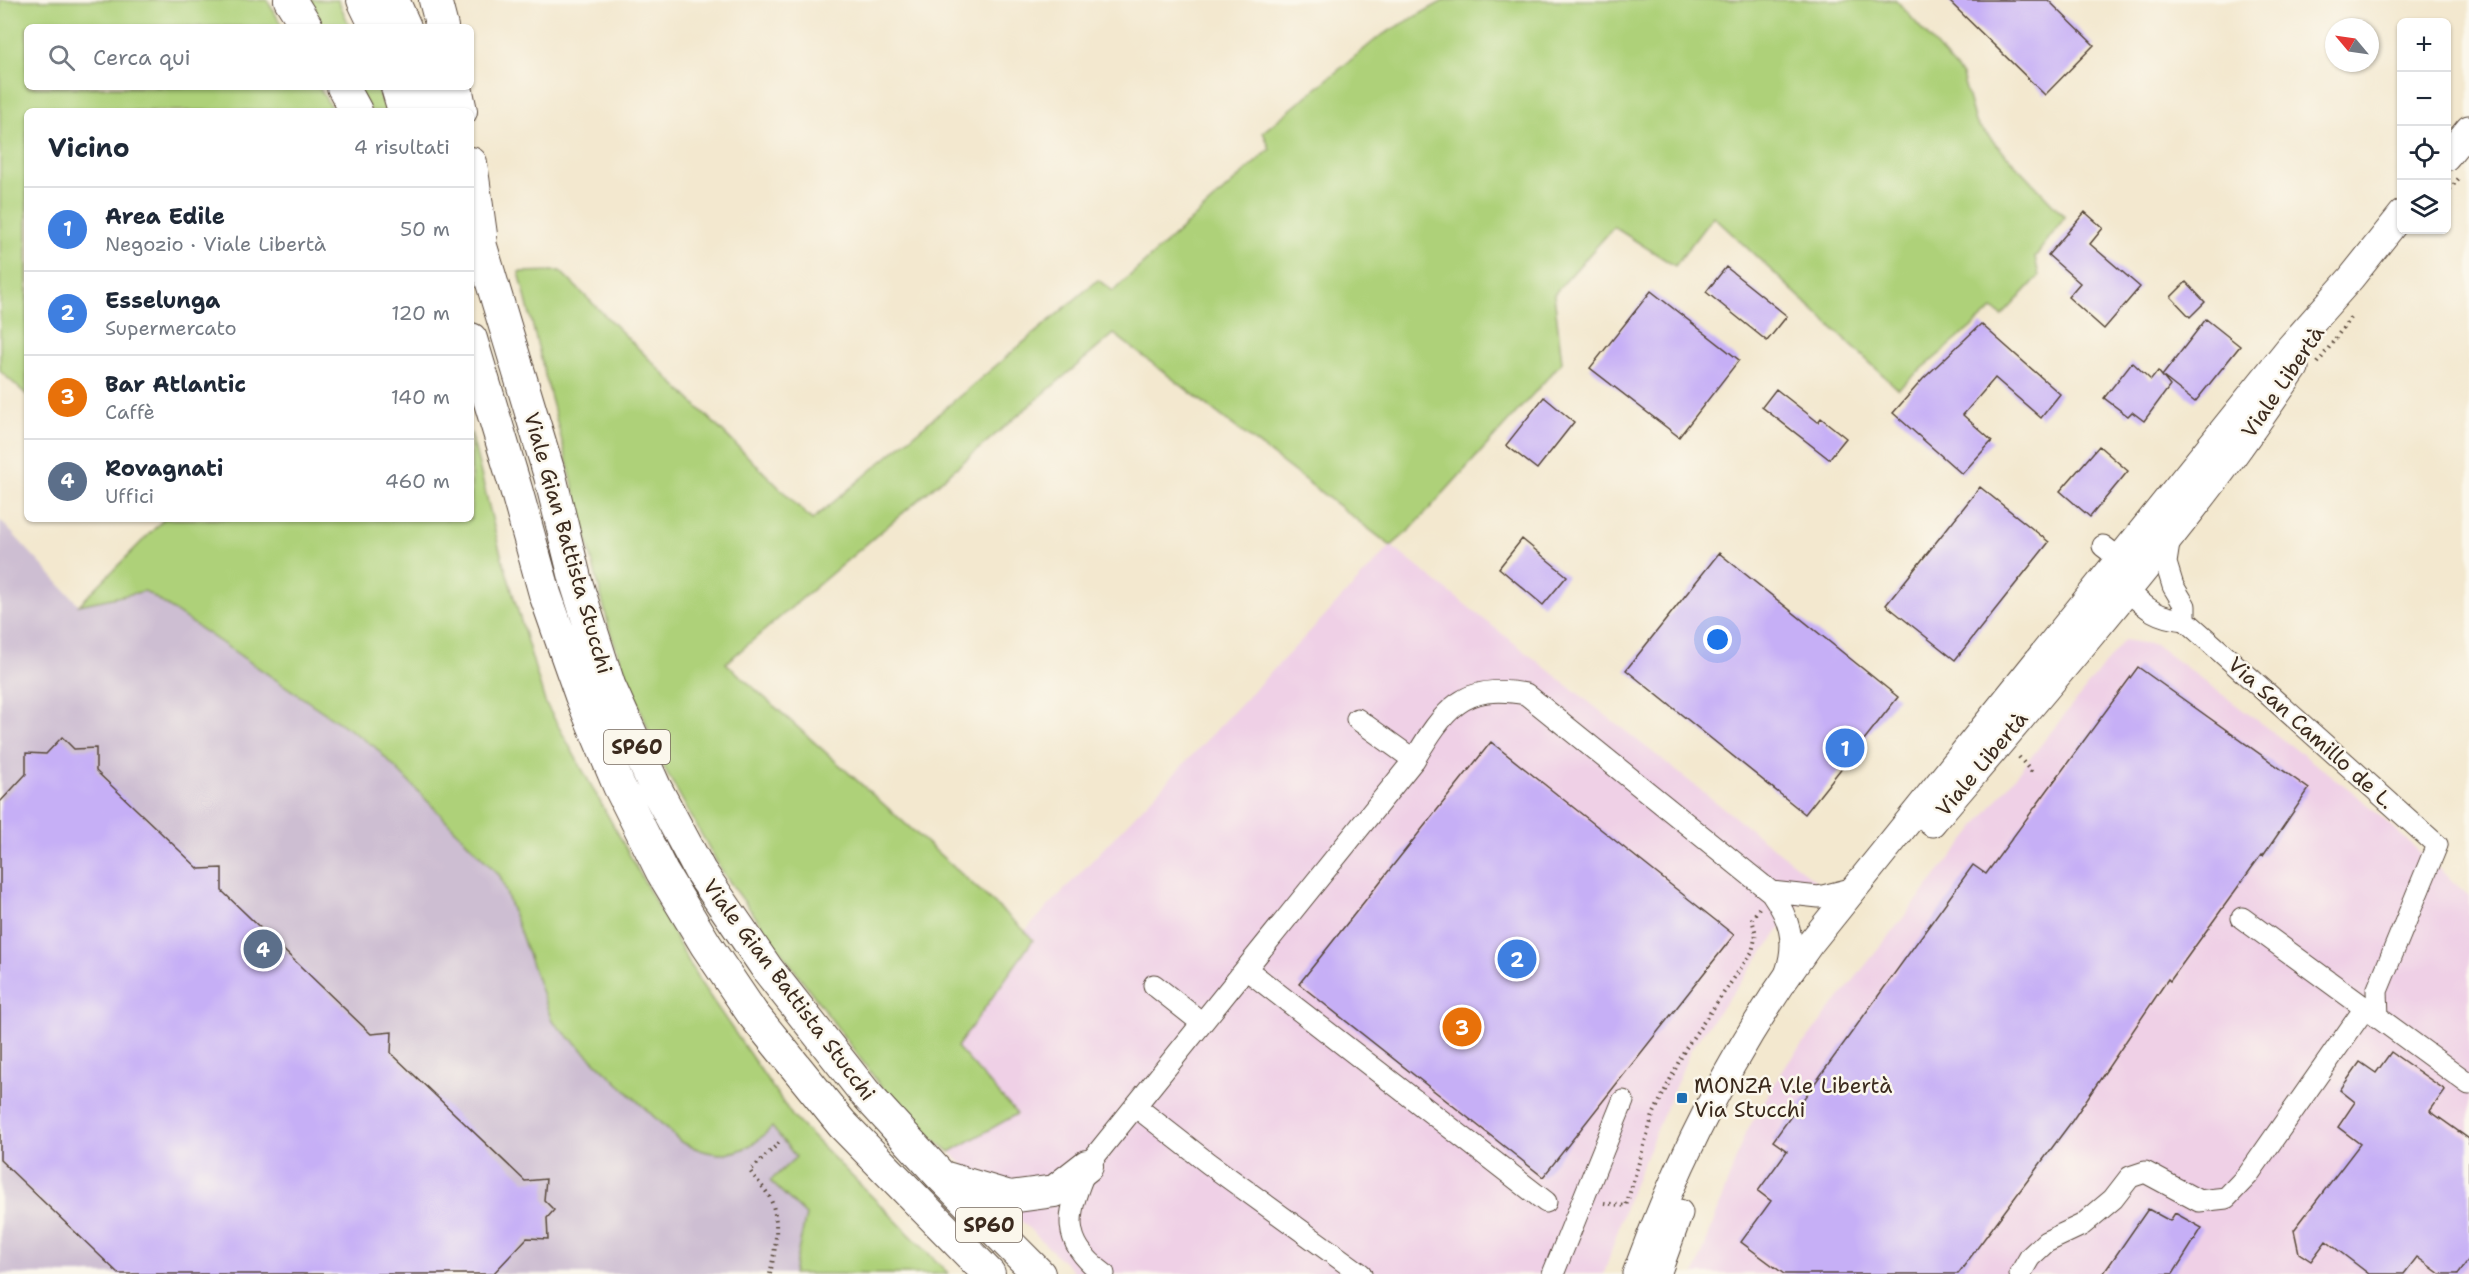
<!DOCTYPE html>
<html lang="it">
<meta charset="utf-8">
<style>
body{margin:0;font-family:"Shantell Sans",sans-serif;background:#f2f2f3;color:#1f2937}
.controls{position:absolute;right:18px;top:18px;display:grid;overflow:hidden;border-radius:9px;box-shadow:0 2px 4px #0004}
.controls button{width:54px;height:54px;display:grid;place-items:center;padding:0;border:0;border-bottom:2px solid #e0e1e3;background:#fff;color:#1f2937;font:30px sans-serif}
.compass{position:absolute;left:2325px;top:18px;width:54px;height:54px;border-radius:50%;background:#fff;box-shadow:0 2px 4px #0004;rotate:299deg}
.you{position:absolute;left:1718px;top:640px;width:21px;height:21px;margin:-15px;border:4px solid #fff;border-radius:50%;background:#1a73e8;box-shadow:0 0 0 9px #1a73e833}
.badge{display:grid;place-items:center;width:39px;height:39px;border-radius:50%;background:#2563eb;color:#fff;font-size:20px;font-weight:700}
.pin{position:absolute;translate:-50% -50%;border:3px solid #fff;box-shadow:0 2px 6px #0006}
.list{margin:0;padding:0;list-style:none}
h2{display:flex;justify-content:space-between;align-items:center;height:78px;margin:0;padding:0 24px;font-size:26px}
h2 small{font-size:20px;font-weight:400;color:#747a83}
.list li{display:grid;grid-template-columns:39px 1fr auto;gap:18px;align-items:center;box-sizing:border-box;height:84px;padding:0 24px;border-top:2px solid #e0e1e3}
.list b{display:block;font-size:22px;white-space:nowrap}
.list p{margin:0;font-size:20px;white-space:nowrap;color:#747a83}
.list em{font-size:20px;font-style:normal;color:#747a83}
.icon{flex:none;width:33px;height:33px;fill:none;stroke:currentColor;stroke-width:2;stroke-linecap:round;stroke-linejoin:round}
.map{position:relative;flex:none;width:2469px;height:1274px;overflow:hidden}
.search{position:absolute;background:#fff;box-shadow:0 2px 4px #0004;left:24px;top:24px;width:450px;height:66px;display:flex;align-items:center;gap:15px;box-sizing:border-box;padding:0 21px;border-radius:9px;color:#747a83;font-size:22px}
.panel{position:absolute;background:#fff;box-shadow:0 2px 4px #0004;left:24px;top:108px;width:450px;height:414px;border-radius:9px}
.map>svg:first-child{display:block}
</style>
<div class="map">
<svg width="2469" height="1274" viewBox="0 0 2469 1274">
<rect width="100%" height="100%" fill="#fbf7ec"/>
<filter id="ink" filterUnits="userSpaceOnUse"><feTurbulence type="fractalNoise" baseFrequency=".0167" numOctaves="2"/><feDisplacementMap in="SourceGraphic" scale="12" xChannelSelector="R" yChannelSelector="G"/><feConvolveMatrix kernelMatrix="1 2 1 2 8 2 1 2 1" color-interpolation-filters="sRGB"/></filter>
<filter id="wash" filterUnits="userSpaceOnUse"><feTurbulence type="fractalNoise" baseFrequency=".008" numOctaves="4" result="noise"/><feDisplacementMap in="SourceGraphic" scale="24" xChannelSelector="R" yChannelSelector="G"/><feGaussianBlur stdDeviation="1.35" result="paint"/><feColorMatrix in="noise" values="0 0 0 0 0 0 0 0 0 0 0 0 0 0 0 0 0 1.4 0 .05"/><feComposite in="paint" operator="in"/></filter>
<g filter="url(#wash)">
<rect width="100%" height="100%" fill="#f3e8cf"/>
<path fill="#efd0e6" d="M1391 546 1816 881 1691 1049 1627 1201 1604 1274H1076L950 1152 1017 1114 957 1047 1032 941 1025 931Z
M2124 640 2156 645 2353 792 2469 896V1274H1695L1744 1136 1783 1069Z"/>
<path fill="#cdbed2" d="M0 520 79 605 145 591 375 747 500 876 552 1021 756 1142 772 1127 796 1157 770 1181 806 1215 793 1274H0Z"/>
<path fill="#aed179" stroke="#747e4c" stroke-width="1.5" d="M0 0H267L283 27H27V87H319L333 111H27V395L0 371Z
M301 0H338L350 27H318Z
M1445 0H1896L1962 75 1975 122 2065 217 2035 257 2039 276 2002 316 1993 309 1898 389 1713 216 1675 266 1614 227 1554 294 1562 362 1411 529 1391 546 1114 334 726 663 1025 931 1033 940 957 1047 1017 1114 950 1152 899 1111 723 873 661 762 611 635 519 272 560 271 812 520 1098 280 1113 291 1270 149 1263 132 1380 36Z
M356 87H376L386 111H371Z
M471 433 499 547 545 702 700 982 793 1117 949 1274H793L806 1215 770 1181 796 1157 772 1127C766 1132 761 1139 754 1143 727 1160 708 1155 681 1142L552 1021 500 876 375 747 145 591 79 605 164 519H471Z"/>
<g id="blocks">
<path fill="#c6aff6" d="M1948 0H2048L2094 45 2045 95Z
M2085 212 2103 228 2090 244 2140 287 2104 329 2068 297 2080 283 2048 255Z
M1726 267 1787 316 1767 341 1706 292Z
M2186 282 2205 302 2190 317 2171 297Z
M1651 291 1739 360 1679 437 1590 368Z
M2206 319 2240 346 2195 402 2162 376 2170 386 2144 421 2132 412 2128 416 2104 398 2132 362 2151 380 2158 371 2162 376Z
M1981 324 2060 394 2041 418 1995 378 1963 415 1992 441 1962 474 1893 413 1923 379Z
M1776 389 1818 422 1821 418 1846 438 1829 459 1762 407Z
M1544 397 1574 422 1537 469 1506 445Z
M2099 446 2128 471 2090 517 2060 491Z
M1980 487 2049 542 1955 660 1886 605Z
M1522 539 1567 576 1543 605 1499 568Z
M1719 553 1898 697 1805 814 1626 670Z
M2138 667 2309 789 2263 856 2261 855 2170 981 2168 979 2072 1121 1958 1274H1784L1741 1242 1771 1201 1758 1191 1787 1151 1773 1141 1973 865 1986 874Z
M62 737 74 749 96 748V771L199 869 222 868V891L371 1034 392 1032 391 1053 525 1181 546 1179 544 1200 554 1210 547 1218 548 1239 527 1238 493 1274H119L0 1160V802L26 774V753L46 754Z
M1491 742 1734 935 1543 1177 1299 984Z
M2391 1052 2445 1090 2430 1111 2469 1139V1259L2458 1274H2440L2417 1257 2404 1274H2369L2326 1241 2311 1261 2299 1253 2294 1230 2360 1144 2338 1127 2355 1102 2340 1090 2360 1062 2376 1073Z
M2148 1209 2170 1221 2175 1213 2202 1228 2173 1274H2103Z"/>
</g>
</g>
<g filter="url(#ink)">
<use href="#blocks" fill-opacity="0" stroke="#574639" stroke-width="1.5"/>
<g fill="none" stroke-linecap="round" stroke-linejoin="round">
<defs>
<path id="minor" d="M2170 537 2166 563 2173 586 2185 606V620
M2103 546 2120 559
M2127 590C2147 609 2157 618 2185 620
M2185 620 2437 845 2377 991 2378 1017
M1357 719 1414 760
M1771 892 1819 897 1855 888
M2242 918 2469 1084
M1246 969 1546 1202
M1154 985 1202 1023
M1135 1106 1208 1163 1361 1274
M1104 1274C1059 1240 1067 1214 1087 1166L1414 760C1444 710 1463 682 1526 694L1771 892C1789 918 1797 940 1786 972
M1553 1274 1623 1101
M2020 1274 2030 1257 2046 1242 2082 1225 2113 1199 2130 1177 2145 1172 2199 1201 2226 1198 2248 1175 2365 1008"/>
<path id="major" d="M2446 157 2469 129
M1932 823C2028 710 2126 597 2216 479 2244 443 2269 405 2295 368
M1636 1274C1679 1157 1735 1046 1809 945L2289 348 2351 278 2402 214
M1657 1274 1679 1213"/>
<path id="highway" d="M290 0 307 27
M363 0 376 27
M393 0 405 27
M435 0 442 27
M343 87 356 111
M397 87 404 111
M426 87 434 111
M456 87 461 111
M471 163 481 235
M471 213 550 476 576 582 609 685 655 787 700 871 768 970 865 1093 940 1175 1039 1274
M471 339 516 489 545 594 581 696 619 786 662 872 706 945 752 1013 842 1124 989 1274
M943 1177 1010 1197 1055 1191 1087 1166"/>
</defs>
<use href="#minor" stroke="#574639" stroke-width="23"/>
<use href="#major" stroke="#574639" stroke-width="29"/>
<use href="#highway" stroke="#574639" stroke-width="34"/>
<path stroke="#574639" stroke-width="4" stroke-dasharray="1.5 4.5" stroke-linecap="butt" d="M2446 194 2459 178
M2318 363 2350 318
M2019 757 2034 775
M1604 1203 1626 1206 1653 1115 1685 1049 1752 952 1756 934 1752 919 1759 908
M770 1274C775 1250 781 1222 770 1198 765 1188 756 1180 750 1171L782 1140"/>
<use href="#minor" stroke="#fff" stroke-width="21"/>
<use href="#major" stroke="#fff" stroke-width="27"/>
<use href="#highway" stroke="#fff" stroke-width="32"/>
</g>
</g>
<rect fill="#1f6fb2" stroke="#fbf7ec" stroke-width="2" x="1676" y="1092" width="12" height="12" rx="3"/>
<g text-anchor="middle" stroke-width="5" stroke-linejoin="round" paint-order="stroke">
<g fill="#fbf7ec" stroke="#75685c" stroke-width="1.5">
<rect x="604" y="730" width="66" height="34" rx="4.5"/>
<rect x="956" y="1208" width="66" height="34" rx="4.5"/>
</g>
<g font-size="20" font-weight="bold" fill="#3b2a1e">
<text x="637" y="754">SP60</text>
<text x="989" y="1232">SP60</text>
</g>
<g font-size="21" fill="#3b2a1e" stroke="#fbf7ec">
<text transform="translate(2283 382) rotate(-56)" y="7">Viale Libertà</text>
<text transform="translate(568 543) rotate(74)" y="7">Viale Gian Battista Stucchi</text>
<text transform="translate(2311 733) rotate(42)" y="7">Via San Camillo de L.</text>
<text transform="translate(1982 764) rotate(-50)" y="7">Viale Libertà</text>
<text transform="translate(789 990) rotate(53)" y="7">Viale Gian Battista Stucchi</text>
</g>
<g font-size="21" fill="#3b2a1e" stroke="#fbf7ec" text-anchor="start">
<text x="1694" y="1093">MONZA V.le Libertà<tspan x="1694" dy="24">Via Stucchi</tspan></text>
</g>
</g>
</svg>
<div class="controls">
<button>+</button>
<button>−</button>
<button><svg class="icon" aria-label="locate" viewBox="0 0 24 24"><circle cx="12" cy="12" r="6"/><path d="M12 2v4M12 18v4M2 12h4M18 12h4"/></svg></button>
<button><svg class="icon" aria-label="layers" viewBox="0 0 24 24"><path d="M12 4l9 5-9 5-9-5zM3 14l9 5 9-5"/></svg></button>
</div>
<svg class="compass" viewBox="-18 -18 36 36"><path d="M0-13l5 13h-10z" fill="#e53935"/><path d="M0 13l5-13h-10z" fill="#747a83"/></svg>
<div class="you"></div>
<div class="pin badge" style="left:1845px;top:748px;background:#3f7fe0">1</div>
<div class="pin badge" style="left:1517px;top:959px;background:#3f7fe0">2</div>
<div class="pin badge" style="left:1462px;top:1027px;background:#e8710a">3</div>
<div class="pin badge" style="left:263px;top:949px;background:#5c6f8a">4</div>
<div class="search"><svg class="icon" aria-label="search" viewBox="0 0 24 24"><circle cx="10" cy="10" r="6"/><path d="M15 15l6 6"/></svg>Cerca qui</div>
<section class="panel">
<h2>Vicino<small>4 risultati</small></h2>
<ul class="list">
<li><span class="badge" style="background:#3f7fe0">1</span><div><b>Area Edile</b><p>Negozio · Viale Libertà</p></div><em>50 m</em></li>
<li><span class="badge" style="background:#3f7fe0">2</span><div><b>Esselunga</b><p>Supermercato</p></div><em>120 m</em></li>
<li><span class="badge" style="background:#e8710a">3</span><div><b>Bar Atlantic</b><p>Caffè</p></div><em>140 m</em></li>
<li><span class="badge" style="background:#5c6f8a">4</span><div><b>Rovagnati</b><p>Uffici</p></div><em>460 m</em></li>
</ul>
</section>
</div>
